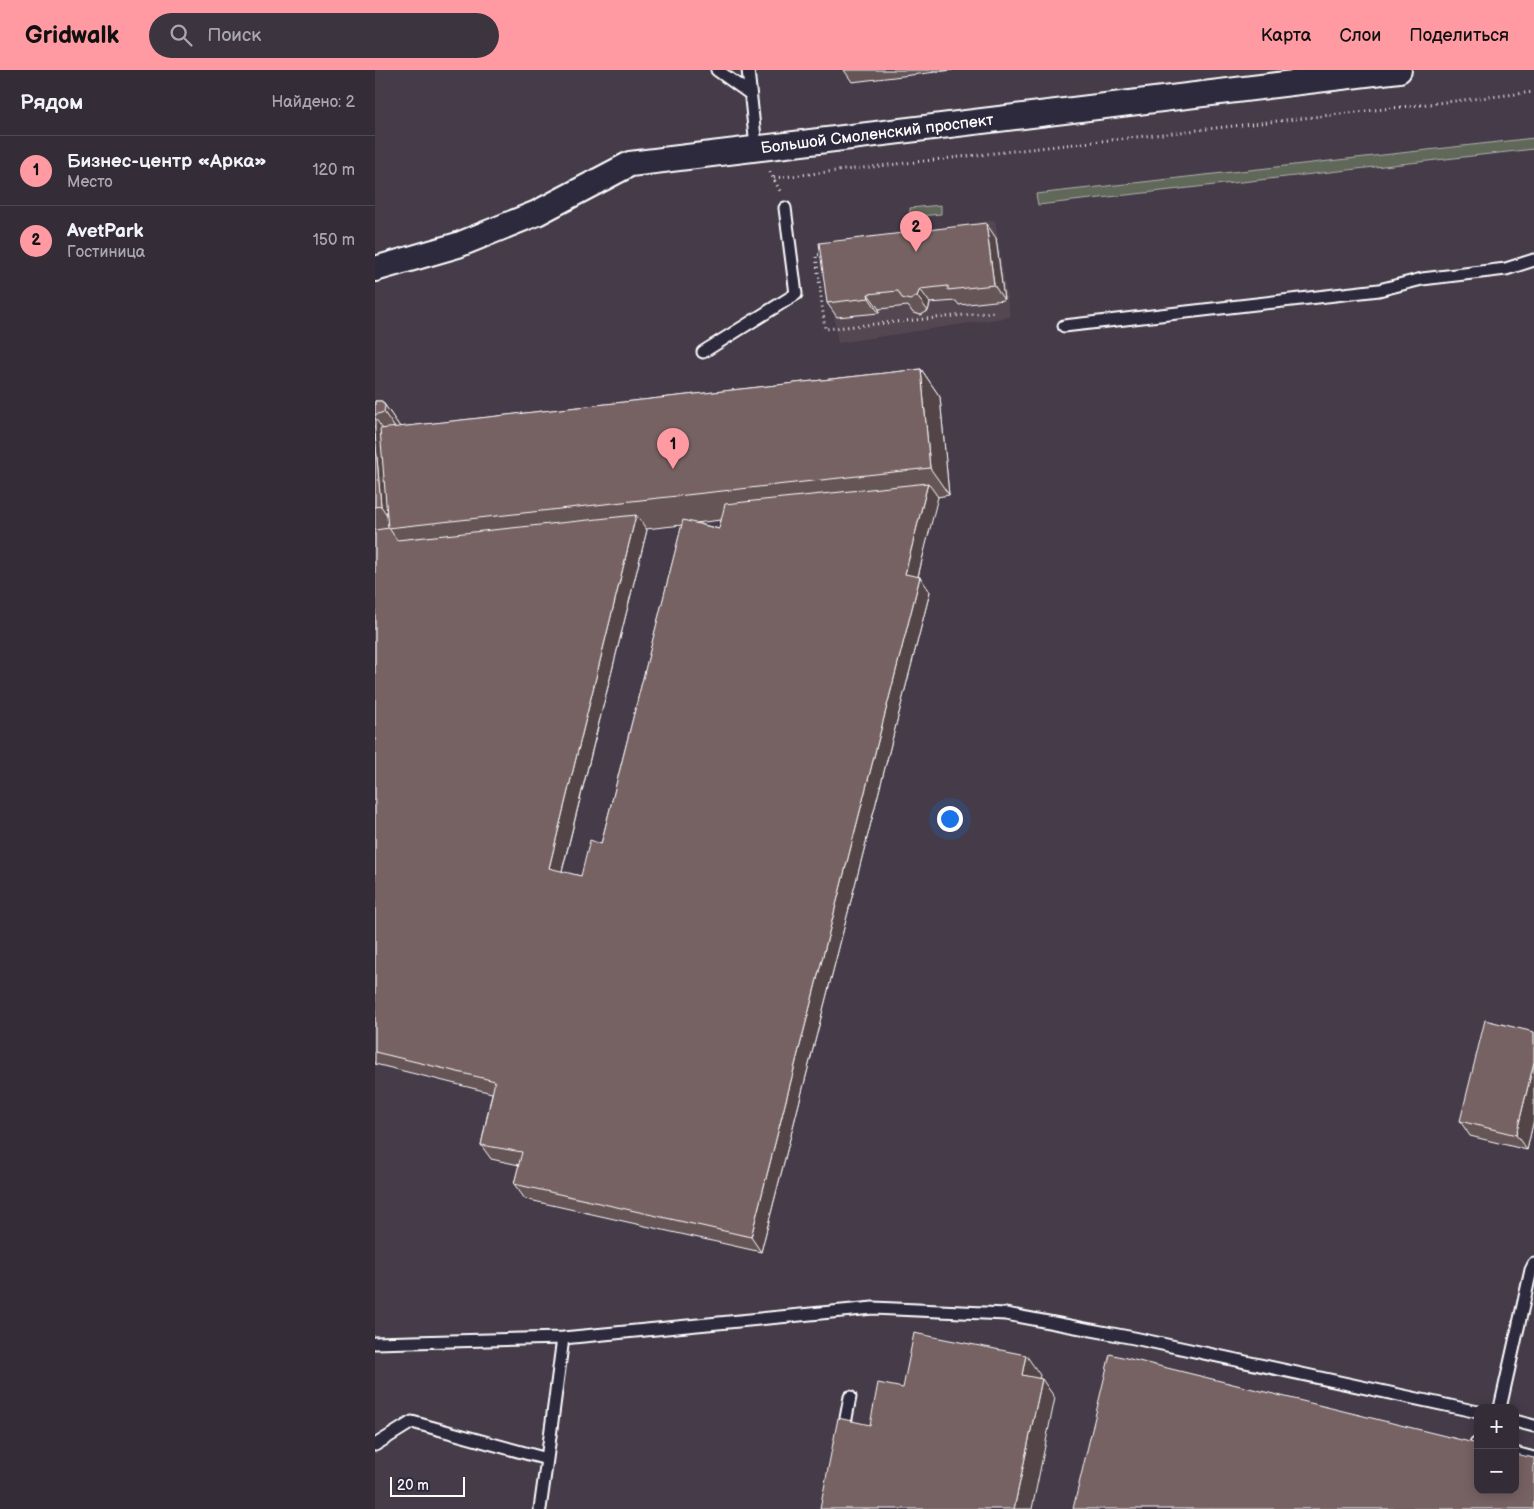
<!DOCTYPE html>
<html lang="ru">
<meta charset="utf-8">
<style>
body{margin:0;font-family:"Balsamiq Sans",sans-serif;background:#3c343f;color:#f1f3f6}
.controls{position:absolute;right:15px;bottom:15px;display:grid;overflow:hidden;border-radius:10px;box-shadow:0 2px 12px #0003}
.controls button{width:45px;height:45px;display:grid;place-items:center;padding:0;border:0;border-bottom:1px solid #4e4852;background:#342c37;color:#f1f3f6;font:25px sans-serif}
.scale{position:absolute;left:15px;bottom:12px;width:75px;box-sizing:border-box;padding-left:5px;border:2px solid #fff;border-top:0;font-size:14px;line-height:18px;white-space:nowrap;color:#fff;-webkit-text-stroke:4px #2f2a3d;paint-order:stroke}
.you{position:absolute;left:574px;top:748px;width:18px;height:18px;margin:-12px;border:4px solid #fff;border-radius:50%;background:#1a73e8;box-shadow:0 0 0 8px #1a73e833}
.badge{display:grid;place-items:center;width:32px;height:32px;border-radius:50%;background:#ff9aa2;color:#111;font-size:16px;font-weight:700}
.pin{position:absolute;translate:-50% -41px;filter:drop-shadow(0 1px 2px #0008)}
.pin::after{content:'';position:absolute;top:26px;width:18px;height:15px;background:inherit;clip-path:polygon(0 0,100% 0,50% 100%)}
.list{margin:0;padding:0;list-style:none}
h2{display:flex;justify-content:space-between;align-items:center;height:65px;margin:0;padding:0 20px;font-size:21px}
h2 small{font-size:16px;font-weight:400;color:#a9a7ad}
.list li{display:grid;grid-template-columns:32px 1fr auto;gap:15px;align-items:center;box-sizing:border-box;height:70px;padding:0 20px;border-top:1px solid #4e4852}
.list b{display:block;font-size:19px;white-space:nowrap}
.list p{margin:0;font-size:16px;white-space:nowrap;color:#a9a7ad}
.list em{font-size:16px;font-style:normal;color:#a9a7ad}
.icon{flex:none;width:28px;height:28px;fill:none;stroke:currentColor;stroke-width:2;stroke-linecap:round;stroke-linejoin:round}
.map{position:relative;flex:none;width:1159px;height:1439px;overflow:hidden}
header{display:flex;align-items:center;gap:30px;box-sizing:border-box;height:70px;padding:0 25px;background:#ff9aa2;color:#111}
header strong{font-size:24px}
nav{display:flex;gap:28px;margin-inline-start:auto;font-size:18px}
.search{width:350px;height:45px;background:#3c343f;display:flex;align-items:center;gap:12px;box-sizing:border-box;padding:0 18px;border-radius:28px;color:#a9a7ad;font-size:19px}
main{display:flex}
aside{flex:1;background:#342c37}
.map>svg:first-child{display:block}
</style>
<header>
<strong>Gridwalk</strong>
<div class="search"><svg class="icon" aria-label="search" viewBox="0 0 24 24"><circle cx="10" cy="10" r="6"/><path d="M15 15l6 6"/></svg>Поиск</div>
<nav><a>Карта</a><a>Слои</a><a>Поделиться</a></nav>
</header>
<main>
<aside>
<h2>Рядом<small>Найдено: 2</small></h2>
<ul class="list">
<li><span class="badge">1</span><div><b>Бизнес-центр «Арка»</b><p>Место</p></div><em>120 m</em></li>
<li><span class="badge">2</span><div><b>AvetPark</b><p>Гостиница</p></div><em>150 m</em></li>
</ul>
</aside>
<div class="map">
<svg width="1159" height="1439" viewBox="0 0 1159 1439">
<rect width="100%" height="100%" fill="#453b49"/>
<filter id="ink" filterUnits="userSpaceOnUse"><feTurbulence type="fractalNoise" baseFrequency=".02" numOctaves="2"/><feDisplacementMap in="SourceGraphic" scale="10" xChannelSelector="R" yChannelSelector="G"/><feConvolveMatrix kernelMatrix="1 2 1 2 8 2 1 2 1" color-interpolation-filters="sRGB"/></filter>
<g filter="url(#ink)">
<path fill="#544751" d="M620 150 635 247 463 273 448 177Z"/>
<path fill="#61675a" stroke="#b0b3ac" d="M1159 68V79L663 135 661 124Z
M566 135V144L535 147V138Z"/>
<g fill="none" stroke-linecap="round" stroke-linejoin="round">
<defs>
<path id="service" d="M342 0 374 23
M373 0 381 77
M689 256 1004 220 1047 209 1131 199 1159 190
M328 282 421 224 410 138
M0 1273 188 1268 498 1238 631 1244 759 1268 1103 1342
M1125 1338 1156 1200 1159 1194
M1140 1351 1159 1356
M468 1364 475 1327
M1101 1374H1103
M0 1375 37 1352 172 1389 165 1439
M1140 1383 1159 1388
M172 1389 188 1268"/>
<path id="minor" d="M0 199 83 175 162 143 255 94 1024 0"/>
</defs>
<use href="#service" stroke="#fff" stroke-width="15"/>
<use href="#minor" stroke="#fff" stroke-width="28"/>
<path stroke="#fff" stroke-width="3" stroke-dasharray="1 4" stroke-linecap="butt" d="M395 102 405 121
M399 108 1159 22
M534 153 535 165
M449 184 441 185 450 259 620 242"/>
<use href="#service" stroke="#2f2a3d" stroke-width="11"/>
<use href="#minor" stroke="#2f2a3d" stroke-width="24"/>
</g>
<path fill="#665456" stroke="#fff" fill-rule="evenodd" d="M469 0H578L477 12Z
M621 168 629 230 584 235 581 231 555 233 553 241 546 245 538 243 533 236 504 239V243L462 247 452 233Z
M546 299 565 327 574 425 562 427 543 507H545L555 522 386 1182 150 1129 139 1114 144 1095 116 1089 106 1075 117 1023 0 994V331H7L25 357ZM346 450 344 459 321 453ZM307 455 226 774 206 806 187 802 272 460 271 459Z
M1159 962V1049L1152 1080 1095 1066 1085 1051Z"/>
<path fill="#534546" stroke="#fff" d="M611 153 621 168 629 230 619 215Z
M545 219 555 233 553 241 542 226Z
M493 224 504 239V243L494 228Z
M546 299 565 327 574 425 555 398Z
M7 331 32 367 34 378 9 342Z
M0 348 24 382 20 457 6 436 0 364Z
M553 413 563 427 540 518 530 504Z
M261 445 272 460 184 813 174 798Z
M545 507 555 522 386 1182 376 1167Z
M1159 992V1049L1152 1080 1141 1065Z
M651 1285 665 1305 661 1324 647 1305Z
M667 1309 680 1328 657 1439H639Z"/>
<path fill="#776264" stroke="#fff" d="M611 153 619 215 573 220V216L545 219 542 226 535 230 527 228 523 221 493 224 494 228 452 233 444 173Z
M546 299 555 398 13 458 5 359Z
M0 331H7L10 336 9 342 0 345Z
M0 364 6 436 0 437Z
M553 413 530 504 545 507 376 1167 139 1114 147 1082 106 1075 120 1011 0 982V460L14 458 22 470 261 445 174 798 206 806 215 770 226 774 308 450 344 459 350 434Z
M1110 950 1159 962V992L1141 1065 1085 1051Z
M539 1263 651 1285 647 1305 667 1309 639 1439H445L463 1348 495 1355 503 1313 528 1318Z
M735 1284 1103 1374V1420H1140V1384L1159 1388V1439H698Z"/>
</g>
<g text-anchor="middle" stroke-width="4" stroke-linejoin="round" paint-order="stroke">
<g font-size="16" fill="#fff" stroke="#2f2a3d">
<text transform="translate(502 63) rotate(-7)" y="6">Большой Смоленский проспект</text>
</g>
</g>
</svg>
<div class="controls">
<button>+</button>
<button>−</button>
</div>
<div class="scale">20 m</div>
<div class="you"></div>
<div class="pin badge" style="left:298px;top:399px">1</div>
<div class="pin badge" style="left:541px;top:182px">2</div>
</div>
</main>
